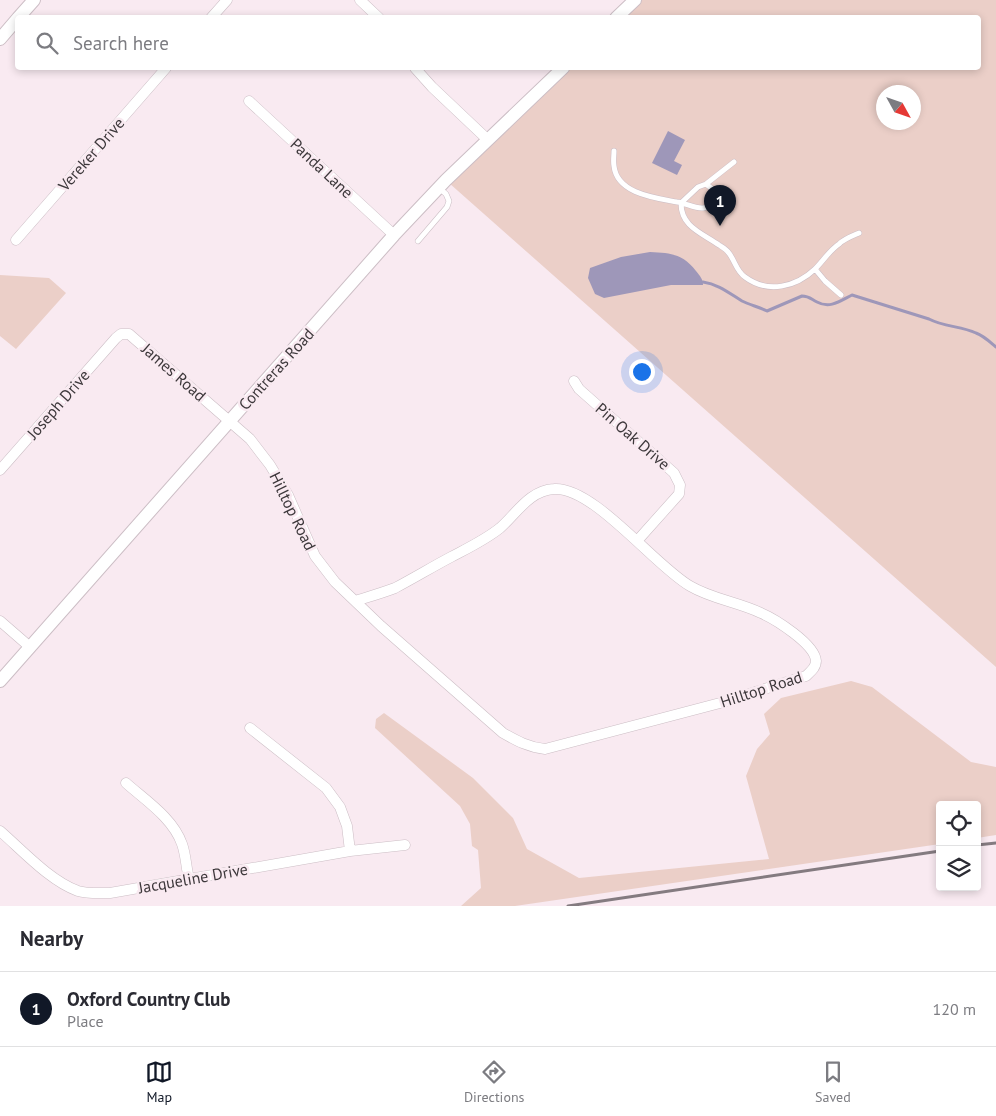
<!DOCTYPE html>
<style>
body{margin:0;font-family:"PT Sans",sans-serif;background:#f2f2f3;color:#2b2b33}
.controls{position:absolute;right:15px;bottom:15px;display:grid;overflow:hidden;border-radius:5px;box-shadow:0 2px 8px #0003}
.controls button{width:45px;height:45px;display:grid;place-items:center;padding:0;border:0;border-bottom:1px solid #e1e1e2;background:#fff;color:#2b2b33;font:25px sans-serif}
.compass{position:absolute;left:876px;top:85px;width:45px;height:45px;border-radius:50%;background:#fff;box-shadow:0 2px 8px #0003;rotate:130deg}
.you{position:absolute;left:641px;top:371px;width:18px;height:18px;margin:-12px;border:4px solid #fff;border-radius:50%;background:#1a73e8;box-shadow:0 0 0 8px #1a73e833}
.badge{display:grid;place-items:center;width:32px;height:32px;border-radius:50%;background:#111827;color:#fff;font-size:16px;font-weight:700}
.pin{position:absolute;translate:-50% -41px;filter:drop-shadow(0 1px 2px #0008)}
.pin::after{content:'';position:absolute;top:26px;width:18px;height:15px;background:inherit;clip-path:polygon(0 0,100% 0,50% 100%)}
.list{margin:0;padding:0;list-style:none}
h2{display:flex;justify-content:space-between;align-items:center;height:65px;margin:0;padding:0 20px;font-size:21px}
h2 small{font-size:16px;font-weight:400;color:#7c7c81}
.list li{display:grid;grid-template-columns:32px 1fr auto;gap:15px;align-items:center;box-sizing:border-box;height:75px;padding:0 20px;border-top:1px solid #e1e1e2}
.list b{display:block;font-size:19px;white-space:nowrap}
.list p{margin:0;font-size:16px;white-space:nowrap;color:#7c7c81}
.list em{font-size:16px;font-style:normal;color:#7c7c81}
.icon{flex:none;width:28px;height:28px;fill:none;stroke:currentColor;stroke-width:2;stroke-linecap:round;stroke-linejoin:round}
.map{position:relative;flex:none;width:996px;height:906px;overflow:hidden}
.search{position:absolute;background:#fff;box-shadow:0 2px 8px #0003;left:15px;right:15px;top:15px;height:55px;display:flex;align-items:center;gap:12px;box-sizing:border-box;padding:0 18px;border-radius:5px;color:#7c7c81;font-size:19px}
.sheet{height:140px;background:#fff}
nav{display:flex;justify-content:space-around;align-items:center;box-sizing:border-box;height:70px;border-top:1px solid #e1e1e2;background:#fff;font-size:14px;color:#7c7c81}
nav a{display:grid;justify-items:center;gap:2px}
nav .on{color:#111827}
.map>svg:first-child{display:block}
</style>
<div class="map">
<svg width="996" height="906" viewBox="0 0 996 906">
<rect width="100%" height="100%" fill="#f9eaf1"/>
<path fill="#ebcfc8" fill-rule="evenodd" d="M642 0H996V667L449 183 571 68H978V18L623 17ZM884 92H914V122H884Z
M0 275 49 278 66 293 16 349 0 336Z
M851 681 872 687 971 762 996 767V835L977 838V805H940V844L515 906H461L481 888 478 850 472 846 470 824 460 806 375 728 376 719 384 713 473 778 513 818 527 849 579 878 769 859 746 776 757 749 770 734 764 714 781 698Z"/>
<path fill="#9e97b9" d="M668 131 685 140 674 161 682 165 677 175 652 163Z
M650 252C671 253 683 254 696 271 700 276 703 279 703 285H671L604 298 595 294 588 278 590 268 621 257Z"/>
<g fill="none" stroke-linecap="round" stroke-linejoin="round">
<path stroke="#9e97b9" stroke-width="3" d="M703 282C718 284 729 293 742 301 750 305 759 307 767 311L802 296C809 296 811 299 817 302 830 309 840 301 852 295L929 319C944 327 961 326 976 333 984 336 990 342 996 347"/>
<defs>
<path id="service" d="M614 151C614 156 613 161 614 166 617 194 656 198 677 202 685 203 696 209 703 208 712 207 717 200 716 192L706 184 698 187 681 203C681 227 702 233 719 245 722 247 726 249 728 252 735 260 736 271 745 277 768 294 796 287 815 269 823 261 829 251 839 244 844 239 852 236 859 233
M706 184 734 162
M418 241 447 207 449 201 446 194 439 188
M815 269 825 281 841 295"/>
<path id="minor" d="M360 0 379 18
M211 18 227 0
M415 68 432 87 487 139
M249 101 394 235
M16 240 166 68
M574 381 579 389 674 473 680 485 679 494 637 541
M0 470 116 338 121 334H129L250 439 270 465 288 495 315 556 335 582 381 626 503 733C517 741 528 747 545 749L720 703 806 676C810 672 816 668 816 661 815 644 775 619 761 613 738 602 712 599 690 586 655 566 593 486 554 489 530 490 516 514 500 528 485 540 468 548 451 557 432 567 414 578 395 588 382 593 368 597 355 601
M0 621 30 647
M250 728 326 788 340 807 347 826 350 851
M126 783C145 800 173 818 182 844 186 855 186 867 189 879
M0 831C22 850 50 881 78 891 88 894 99 893 110 893L350 851 405 845"/>
<path id="tertiary" d="M18 18 34 0
M616 18 635 0
M0 39 18 18
M0 681 394 235 446 180 563 68"/>
</defs>
<use href="#service" stroke="#ccbec5" stroke-width="6"/>
<use href="#minor" stroke="#ccbec5" stroke-width="11"/>
<use href="#tertiary" stroke="#ccbec5" stroke-width="14"/>
<use href="#service" stroke="#fff" stroke-width="5"/>
<use href="#minor" stroke="#fff" stroke-width="10"/>
<use href="#tertiary" stroke="#fff" stroke-width="12"/>
<path stroke="#847b80" stroke-width="3" d="M977 845 996 843
M568 906 940 851"/>
</g>
<g text-anchor="middle" stroke-width="5" stroke-linejoin="round" paint-order="stroke">
<g font-size="16" fill="#3d383b" stroke="#f9eaf1">
<text transform="translate(91 154) rotate(-49)" y="6">Vereker Drive</text>
<text transform="translate(322 168) rotate(43)" y="6">Panda Lane</text>
<text transform="translate(276 369) rotate(-48)" y="6">Contreras Road</text>
<text transform="translate(174 372) rotate(41)" y="6">James Road</text>
<text transform="translate(58 404) rotate(-49)" y="6">Joseph Drive</text>
<text transform="translate(633 436) rotate(41)" y="6">Pin Oak Drive</text>
<text transform="translate(293 511) rotate(64)" y="6">Hilltop Road</text>
<text transform="translate(761 689) rotate(-18)" y="6">Hilltop Road</text>
<text transform="translate(193 878) rotate(-10)" y="6">Jacqueline Drive</text>
</g>
</g>
</svg>
<div class="controls">
<button><svg class="icon" aria-label="locate" viewBox="0 0 24 24"><circle cx="12" cy="12" r="6"/><path d="M12 2v4M12 18v4M2 12h4M18 12h4"/></svg></button>
<button><svg class="icon" aria-label="layers" viewBox="0 0 24 24"><path d="M12 4l9 5-9 5-9-5zM3 14l9 5 9-5"/></svg></button>
</div>
<svg class="compass" viewBox="-18 -18 36 36"><path d="M0-13l5 13h-10z" fill="#e53935"/><path d="M0 13l5-13h-10z" fill="#7c7c81"/></svg>
<div class="you"></div>
<div class="pin badge" style="left:720px;top:226px">1</div>
<div class="search"><svg class="icon" aria-label="search" viewBox="0 0 24 24"><circle cx="10" cy="10" r="6"/><path d="M15 15l6 6"/></svg>Search here</div>
</div>
<section class="sheet">
<h2>Nearby<small></small></h2>
<ul class="list">
<li><span class="badge">1</span><div><b>Oxford Country Club</b><p>Place</p></div><em>120 m</em></li>
</ul>
</section>
<nav>
<a class="on"><svg class="icon" aria-label="map" viewBox="0 0 24 24"><path d="M3 6l6-2 6 2 6-2v14l-6 2-6-2-6 2zM9 4v14M15 6v14"/></svg>Map</a>
<a><svg class="icon" aria-label="directions" viewBox="0 0 24 24"><path d="M12 3l9 9-9 9-9-9zM9 14v-3h6M13 9l2 2-2 2"/></svg>Directions</a>
<a><svg class="icon" aria-label="saved" viewBox="0 0 24 24"><path d="M7 4h10v16l-5-4-5 4z"/></svg>Saved</a>
</nav>
